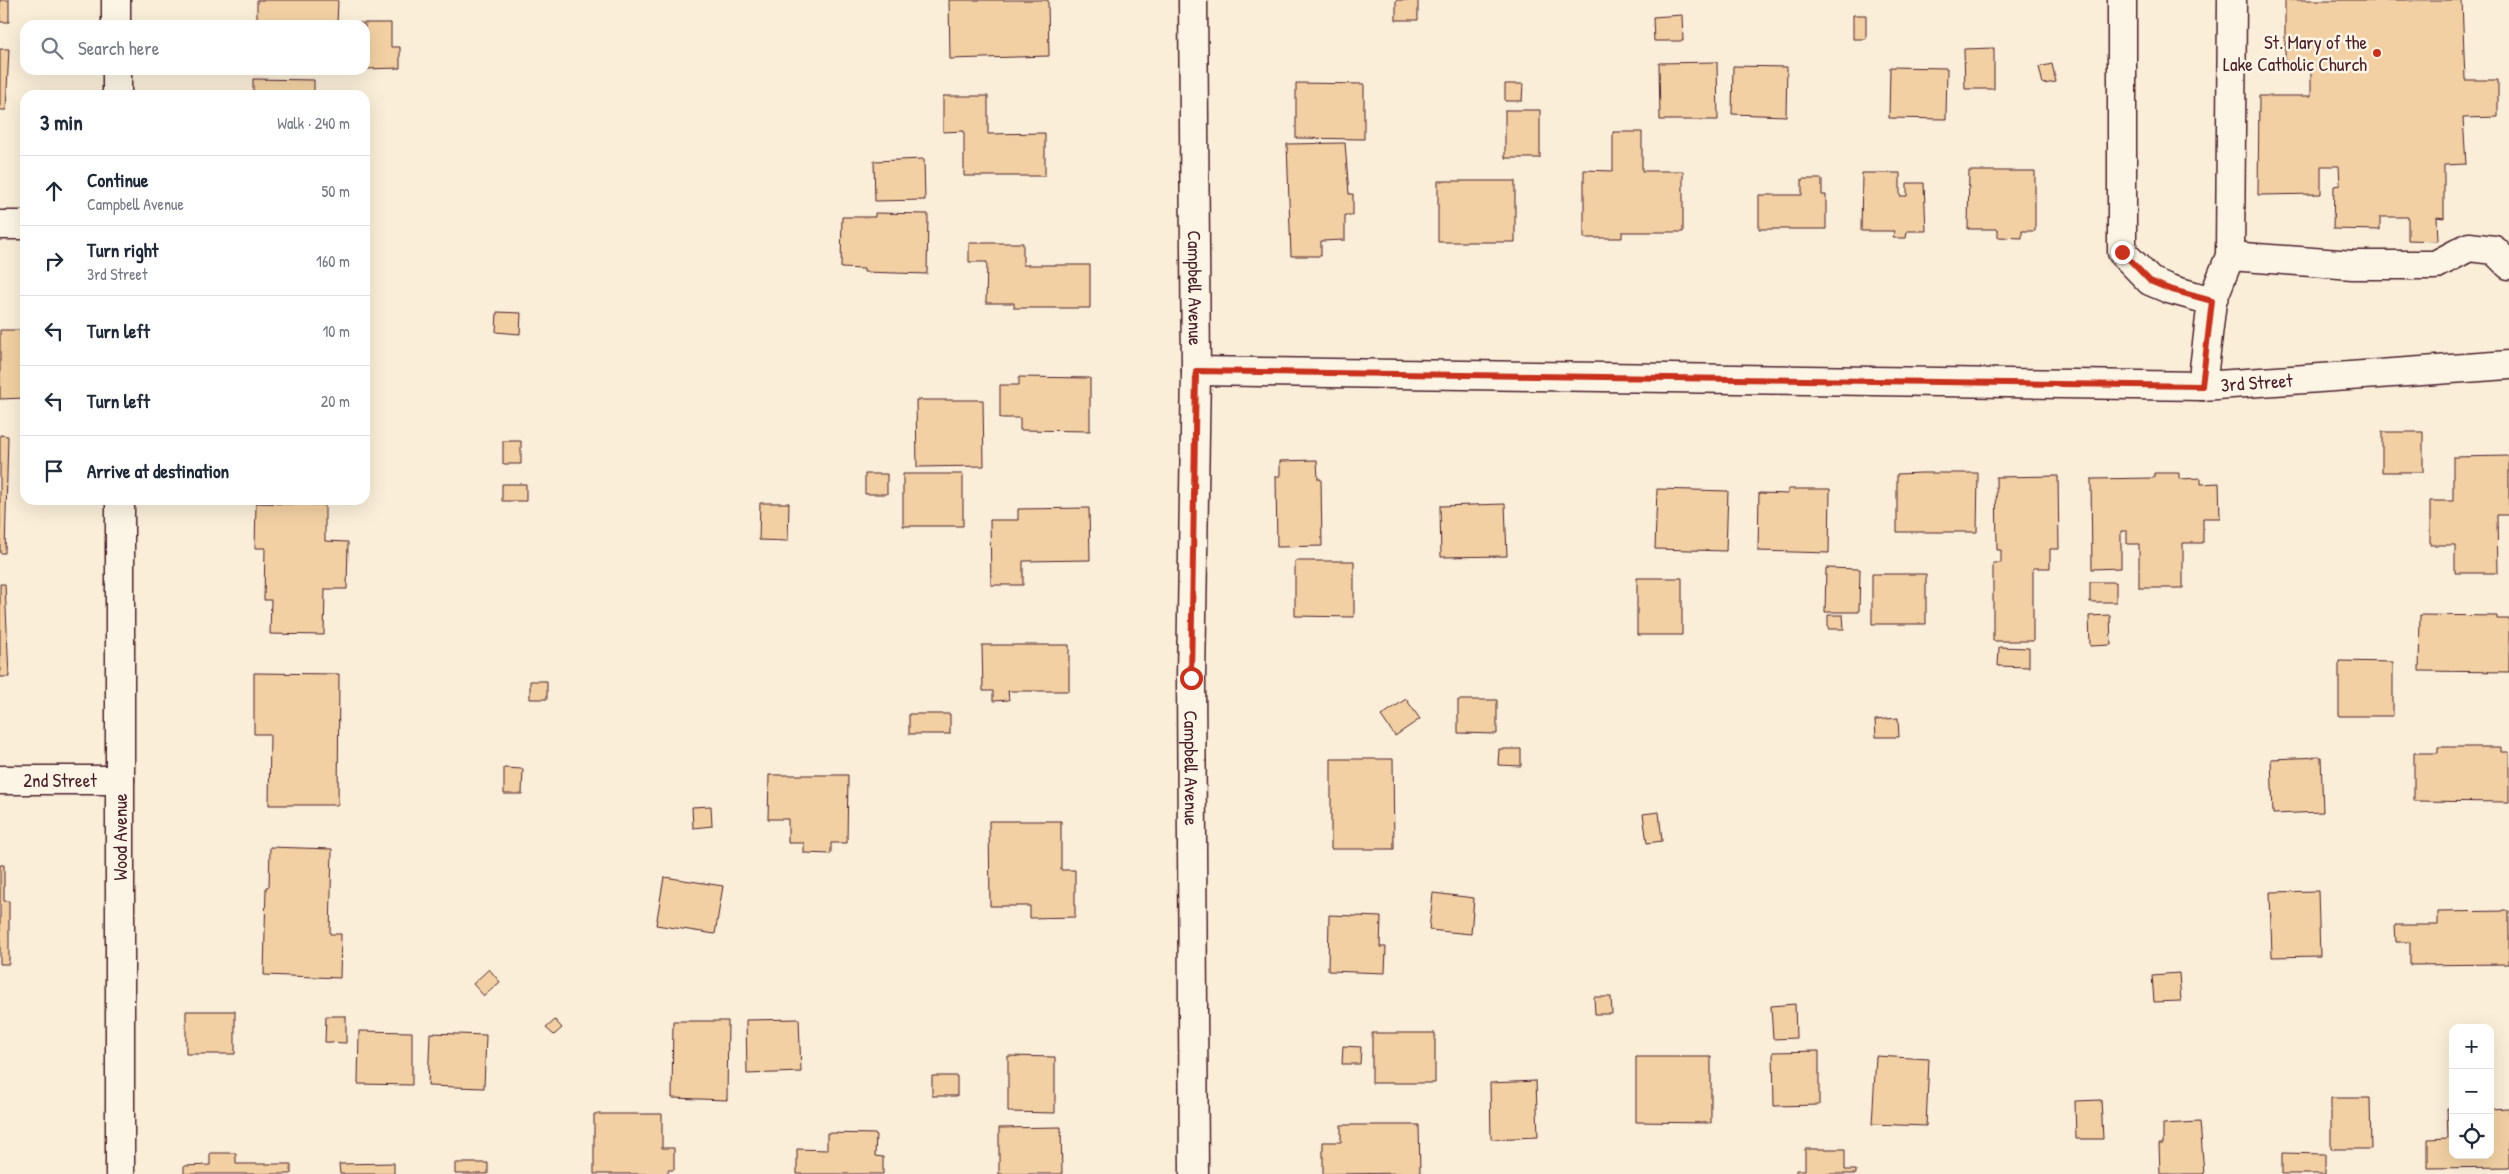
<!DOCTYPE html>
<meta charset="utf-8">
<style>
body{margin:0;font-family:"Patrick Hand",sans-serif;background:#f2f2f3;color:#1f2937}
.controls{position:absolute;right:15px;bottom:15px;display:grid;overflow:hidden;border-radius:10px;box-shadow:0 5px 20px #0002}
.controls button{width:45px;height:45px;display:grid;place-items:center;padding:0;border:0;border-bottom:1px solid #e0e1e3;background:#fff;color:#1f2937;font:25px sans-serif}
.stop{position:absolute;width:15px;height:15px;margin:-11px;border:4px solid #c8321e;border-radius:50%;background:#fff}
.stop.end{background:#c8321e;border-color:#fff;box-shadow:0 1px 5px #0008}
.list{margin:0;padding:0;list-style:none}
h2{display:flex;justify-content:space-between;align-items:center;height:65px;margin:0;padding:0 20px;font-size:21px}
h2 small{font-size:16px;font-weight:400;color:#747a83}
.list li{display:grid;grid-template-columns:32px 1fr auto;gap:15px;align-items:center;box-sizing:border-box;height:70px;padding:0 20px;border-top:1px solid #e0e1e3}
.list b{display:block;font-size:19px;white-space:nowrap}
.list p{margin:0;font-size:16px;white-space:nowrap;color:#747a83}
.list em{font-size:16px;font-style:normal;color:#747a83}
.icon{flex:none;width:28px;height:28px;fill:none;stroke:currentColor;stroke-width:2;stroke-linecap:round;stroke-linejoin:round}
.map{position:relative;flex:none;width:2509px;height:1174px;overflow:hidden}
.search{position:absolute;background:#fff;box-shadow:0 5px 20px #0002;left:20px;top:20px;width:350px;height:55px;display:flex;align-items:center;gap:12px;box-sizing:border-box;padding:0 18px;border-radius:15px;color:#747a83;font-size:19px}
.panel{position:absolute;background:#fff;box-shadow:0 5px 20px #0002;left:20px;top:90px;width:350px;height:415px;border-radius:15px}
.map>svg:first-child{display:block}
</style>
<div class="map">
<svg width="2509" height="1174" viewBox="0 0 2509 1174">
<rect width="100%" height="100%" fill="#faeed8"/>
<filter id="ink" filterUnits="userSpaceOnUse"><feTurbulence type="fractalNoise" baseFrequency=".02" numOctaves="2"/><feDisplacementMap in="SourceGraphic" scale="10" xChannelSelector="R" yChannelSelector="G"/><feConvolveMatrix kernelMatrix="1 2 1 2 8 2 1 2 1" color-interpolation-filters="sRGB"/></filter>
<g filter="url(#ink)">
<path fill="#f2d0a3" stroke="#4a1f2b" d="M0 0H9V22H0Z
M257 0H338L337 25H257Z
M949 0H1048L1049 56 950 59Z
M1396 0H1418V20H1396Z
M2285 0H2462L2465 80H2498V117L2463 118 2466 164 2444 165V218L2437 217 2438 241 2408 240V217H2380V230L2333 229 2334 186 2340 185 2339 166H2321V194L2258 195 2259 96H2311V70L2285 69Z
M1682 15 1683 41H1654L1653 17Z
M1853 15H1866V39H1853Z
M347 23H391V47H400V68L365 69V25H347Z
M1994 48V89H1965L1964 49Z
M0 49H9L6 110H0Z
M1717 62 1718 120H1660L1659 63Z
M2052 64 2056 82 2043 84 2039 67Z
M1733 66 1787 67 1786 116 1732 114Z
M1890 67 1947 68 1946 119 1889 118Z
M253 79 314 80V95H253Z
M1296 83 1364 84V139L1296 138Z
M1505 84H1523L1522 101H1505Z
M943 96H988V134L1045 133V176H964V131L943 132Z
M1505 110H1540V158H1505Z
M1613 132H1642V171H1683V232H1622V238H1584V170L1613 171Z
M1345 143 1349 194H1353V215H1345V240L1321 241V256H1291L1287 144Z
M924 159 925 200 875 201 874 161Z
M1969 171H2035V231H2022V238L1998 237V229H1968Z
M1862 173H1900V196H1907V183H1924L1926 231H1907L1906 238H1893L1894 231H1861Z
M1802 179H1822V195H1826V229H1759V195H1802Z
M1438 181H1515V242H1438Z
M875 213 928 214 927 274 864 272V269L841 268 842 217H875Z
M969 243H1023V265H1090V308H1014V303H986L987 262H969Z
M497 312 521 313 520 334 496 332Z
M0 330H25V398L0 399Z
M1019 377 1090 378V431L1020 430V418H1000V385H1019Z
M916 400H983L984 466 917 467Z
M2382 432H2423V472H2382Z
M0 435 8 436 5 553H0Z
M503 441H521V464H503Z
M2509 456V515H2497L2498 573H2455V545H2430V501H2453V457Z
M1317 460 1318 479H1321L1322 546 1277 547 1276 476H1280V461Z
M1921 473H1978L1977 532H1897V474Z
M2154 473H2179V479L2201 478V484L2219 483 2220 518H2203V543H2183V588H2139V544H2127V531H2121V568L2092 569 2091 479 2154 478Z
M865 474H887V494H865Z
M903 474H963V526H903Z
M2058 476 2059 549H2050V568H2033V641H1993V563H2001V550H1997L1996 477Z
M502 484H526V501H502Z
M1657 489 1728 491 1726 551 1655 549Z
M1788 489H1830L1829 553 1758 551 1759 493 1788 494Z
M256 503 325 505V541L348 542 347 589H325L324 635 270 634 271 600H264L265 548H255Z
M760 503H789L788 541 759 540Z
M1505 504 1507 556 1441 557 1440 506Z
M1089 508 1090 560 1023 561V585H991L990 520H1018V509Z
M1295 561H1354V617L1295 616Z
M1826 568 1860 569 1859 612H1825Z
M1872 574H1926V624H1872Z
M1637 578H1682V635H1637Z
M2090 582H2116V602H2090Z
M0 584H5L9 677H0Z
M1828 615H1843L1844 629H1828Z
M2110 615 2111 645 2090 646 2089 616Z
M2420 615 2497 616V619H2509V672L2419 671Z
M982 645H1069V691H1008L1009 700 993 701V691H983Z
M1999 647 2029 648V667L1998 666Z
M2339 661 2393 662V716H2339Z
M254 673 339 674 338 805H269L270 734H254Z
M530 681H547V699H530Z
M1406 699 1420 719 1395 736 1381 716Z
M1458 700H1497V734L1458 733Z
M909 714H950V734H909Z
M1898 718 1899 737H1876L1875 720Z
M2438 747H2501V752H2509V802L2414 801V753H2438Z
M1499 749H1521V766L1498 765Z
M2321 757 2323 812 2273 814 2271 759Z
M1331 759H1393L1394 849H1331Z
M504 768 523 769 522 794H504Z
M769 775H848L847 843H831V854L804 853V843H788V819H768Z
M711 806 712 826 693 828 692 807Z
M1659 812 1662 841 1647 843 1643 814Z
M989 821H1061V870H1075V917L1030 918V906H990Z
M270 847 332 849 330 934H341L340 978 264 975 266 887H269Z
M0 865H4V901H9V964H0Z
M664 877 723 886 715 934 656 925Z
M2318 891 2320 956 2272 957 2270 892Z
M1433 893 1474 898 1471 934 1429 930Z
M2509 911V964L2410 965V942H2396L2395 925H2438V912Z
M1329 915 1381 917 1380 947H1386L1385 973 1328 971Z
M489 969 500 982 484 996 473 984Z
M2179 973 2181 1001 2154 1002 2152 975Z
M1594 997H1611L1612 1014H1595Z
M1795 1004 1796 1038 1773 1039 1771 1006Z
M186 1011H235V1054H186Z
M326 1016H346V1043L325 1042Z
M799 1019 801 1072 747 1074 746 1020Z
M555 1020 562 1028 554 1035 546 1028Z
M673 1021H728L727 1100 672 1098Z
M359 1031 412 1032V1085L358 1084Z
M430 1033 486 1035 484 1088 428 1086Z
M1372 1033H1435V1083H1372Z
M1343 1046 1361 1047 1360 1064H1342Z
M1819 1051V1105L1774 1106 1773 1052Z
M1008 1056 1055 1057V1113L1008 1112Z
M1876 1056 1929 1059 1926 1126 1872 1124Z
M1636 1057H1711V1123L1636 1122Z
M932 1076H957V1096H932Z
M1536 1081 1538 1137 1491 1139 1490 1083Z
M2331 1098H2370L2371 1149H2331Z
M2101 1100 2103 1139H2076L2075 1101Z
M2509 1108V1167L2428 1168V1139L2448 1138 2447 1109H2453V1155H2490V1109Z
M594 1114H662V1148H674V1170H668V1174H594Z
M2200 1122 2204 1174H2160L2159 1144H2163V1124Z
M1341 1125H1419L1420 1173 1323 1174V1142H1341Z
M1061 1127 1062 1174H999V1128Z
M827 1133 876 1134 875 1156 883 1157V1174H797V1149L827 1150Z
M1805 1149H1845V1170H1856V1174H1796V1170H1805Z
M210 1153H236V1164H291V1174H184V1166L210 1165Z
M2282 1153 2325 1154V1174H2282Z
M394 1163V1174H340L339 1164Z
M455 1163H488V1174H455Z"/>
<g fill="none" stroke-linecap="round" stroke-linejoin="round">
<defs>
<g id="minor">
<path d="M116 0V25"/>
<path id="s1" d="M1193 0 1196 371 1191 678 1194 1174"/>
<path d="M2122 0V252L2150 281 2169 289 2212 301"/>
<path d="M117 70V95"/>
<path d="M0 225H25"/>
<path d="M2230 256 2353 265H2435L2469 247 2494 250 2509 265"/>
<path id="s2" d="M1196 371 2202 386 2509 365"/>
<path d="M2202 386 2212 301 2230 256 2232 0"/>
<path id="s3" d="M0 780H120"/>
<path d="M120 1174V500"/>
</g>
</defs>
<use href="#minor" stroke="#4a1f2b" stroke-width="31"/>
<use href="#minor" stroke="#fcf5e5" stroke-width="28"/>
</g>
</g>
<g fill="none" stroke-linecap="round" stroke-linejoin="round" filter="url(#ink)">
<path stroke="#c8321e" stroke-width="6" d="M1191 678 1196 371 2202 386 2212 301 2169 289 2150 281 2122 252"/>
</g>
<circle fill="#c8321e" stroke="#fcf5e5" stroke-width="2" cx="2377" cy="53" r="5"/>
<g text-anchor="middle" stroke-width="5" stroke-linejoin="round" paint-order="stroke">
<g font-size="19" fill="#4a1f2b" stroke="#fcf5e5" text-anchor="end">
<text x="2367" y="49">St. Mary of the<tspan x="2367" dy="22">Lake Catholic Church</tspan></text>
</g>
<g font-size="19" fill="#4a1f2b" stroke="#fcf5e5">
<text dy="7" stroke="none"><textPath href="#s1" startOffset="288">Campbell Avenue</textPath></text>
<text dy="7" stroke="none"><textPath href="#s2" startOffset="1061">3rd Street</textPath></text>
<text dy="7" stroke="none"><textPath href="#s1" startOffset="768">Campbell Avenue</textPath></text>
<text dy="7" stroke="none"><textPath href="#s3" startOffset="60">2nd Street</textPath></text>
<text transform="translate(120 837) rotate(-90)" y="7">Wood Avenue</text>
</g>
</g>
</svg>
<div class="controls">
<button>+</button>
<button>−</button>
<button><svg class="icon" aria-label="locate" viewBox="0 0 24 24"><circle cx="12" cy="12" r="6"/><path d="M12 2v4M12 18v4M2 12h4M18 12h4"/></svg></button>
</div>
<div class="stop" style="left:1191px;top:678px"></div>
<div class="stop end" style="left:2122px;top:252px"></div>
<div class="search"><svg class="icon" aria-label="search" viewBox="0 0 24 24"><circle cx="10" cy="10" r="6"/><path d="M15 15l6 6"/></svg>Search here</div>
<section class="panel">
<h2>3 min<small>Walk · 240 m</small></h2>
<ul class="list">
<li><svg class="icon" aria-label="ahead" viewBox="0 0 24 24"><path d="M12 20V5M6 11l6-6 6 6"/></svg><div><b>Continue</b><p>Campbell Avenue</p></div><em>50 m</em></li>
<li><svg class="icon" aria-label="right" viewBox="0 0 24 24"><path d="M7 20v-9h11M14 6l5 5-5 5"/></svg><div><b>Turn right</b><p>3rd Street</p></div><em>160 m</em></li>
<li><svg class="icon" aria-label="left" viewBox="0 0 24 24"><path d="M17 20v-9H6M10 6l-5 5 5 5"/></svg><div><b>Turn left</b></div><em>10 m</em></li>
<li><svg class="icon" aria-label="left" viewBox="0 0 24 24"><path d="M17 20v-9H6M10 6l-5 5 5 5"/></svg><div><b>Turn left</b></div><em>20 m</em></li>
<li><svg class="icon" aria-label="arrive" viewBox="0 0 24 24"><path d="M6 21V4h12l-3 4 3 4H6"/></svg><div><b>Arrive at destination</b></div></li>
</ul>
</section>
</div>
